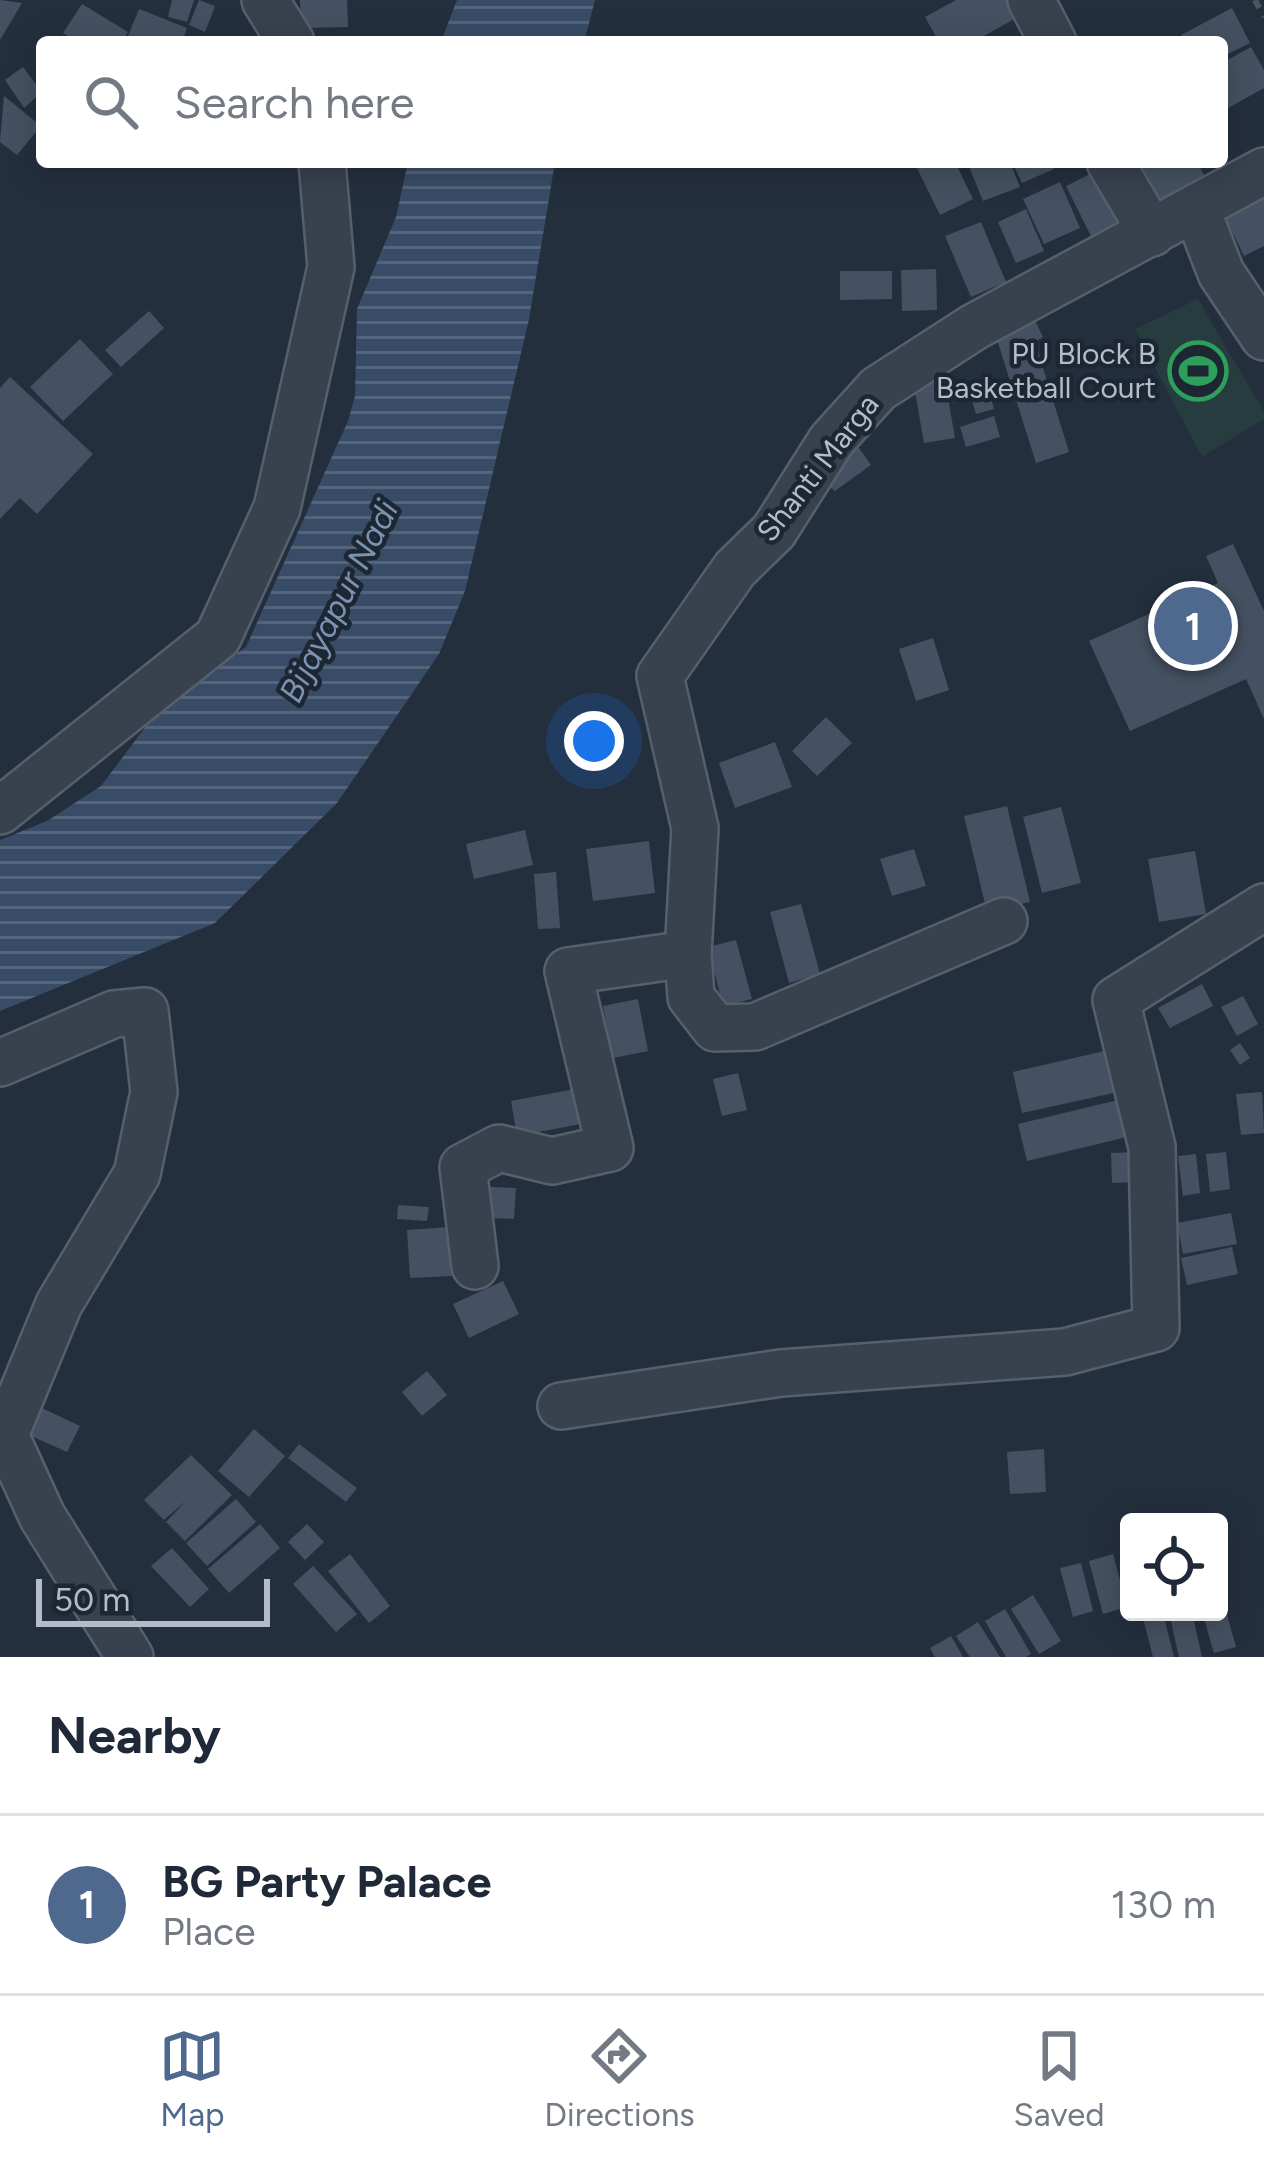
<!DOCTYPE html>
<style>
body{margin:0;font-family:Figtree,sans-serif;background:#f6f6f7;color:#1f2937}
.controls{position:absolute;right:36px;bottom:36px;display:grid;overflow:hidden;border-radius:12px;box-shadow:0 6px 30px #0003}
.controls button{width:108px;height:108px;display:grid;place-items:center;padding:0;border:0;border-bottom:3px solid #e0e1e3;background:#fff;color:#1f2937;font:60px sans-serif}
.scale{position:absolute;left:36px;bottom:30px;width:234px;box-sizing:border-box;padding-left:12px;border:6px solid #b4bcc9;border-top:0;font-size:33px;line-height:42px;white-space:nowrap;color:#b4bcc9;-webkit-text-stroke:9px #1d2633;paint-order:stroke}
.you{position:absolute;left:594px;top:741px;width:42px;height:42px;margin:-30px;border:9px solid #fff;border-radius:50%;background:#1a73e8;box-shadow:0 0 0 18px #1a73e833}
.badge{display:grid;place-items:center;width:78px;height:78px;border-radius:50%;background:#4f688e;color:#fff;font-size:39px;font-weight:700}
.pin{position:absolute;translate:-50% -50%;border:6px solid #fff;box-shadow:0 3px 12px #0006}
.list{margin:0;padding:0;list-style:none}
h2{display:flex;justify-content:space-between;align-items:center;height:156px;margin:0;padding:0 48px;font-size:51px}
h2 small{font-size:39px;font-weight:400;color:#747a83}
.list li{display:grid;grid-template-columns:78px 1fr auto;gap:36px;align-items:center;box-sizing:border-box;height:180px;padding:0 48px;border-top:3px solid #e0e1e3}
.list b{display:block;font-size:45px;white-space:nowrap}
.list p{margin:0;font-size:39px;white-space:nowrap;color:#747a83}
.list em{font-size:39px;font-style:normal;color:#747a83}
.icon{flex:none;width:66px;height:66px;fill:none;stroke:currentColor;stroke-width:2;stroke-linecap:round;stroke-linejoin:round}
.map{position:relative;flex:none;width:1264px;height:1657px;overflow:hidden}
.search{position:absolute;background:#fff;box-shadow:0 6px 30px #0003;left:36px;right:36px;top:36px;height:132px;display:flex;align-items:center;gap:30px;box-sizing:border-box;padding:0 42px;border-radius:12px;color:#747a83;font-size:45px}
.sheet{height:336px;background:#fff}
nav{display:flex;justify-content:space-around;align-items:center;box-sizing:border-box;height:168px;border-top:3px solid #e0e1e3;background:#fff;font-size:33px;color:#747a83}
nav a{display:grid;justify-items:center;gap:6px}
nav .on{color:#4f688e}
.map>svg:first-child{display:block}
</style>
<div class="map">
<svg width="1264" height="1657" viewBox="0 0 1264 1657">
<defs>
<pattern id="water-rules" width="6" height="5" patternUnits="userSpaceOnUse" patternTransform="scale(3)"><rect width="6" height="5" fill="#394c67"/><path d="M0 2.5h6" fill="none" stroke="#53647b"/></pattern>
</defs>
<rect width="100%" height="100%" fill="#242f3e"/>
<path fill="#263c3f" d="M1198 299 1264 412V419L1202 457 1135 329Z"/>
<path fill="url(#water-rules)" d="M457 0H595L584 42H441Z
M408 162H555L529 319 465 591 439 654 337 803 215 923 0 1011V840L47 821 101 786 162 705 246 647 348 421 355 396 357 309 396 217Z"/>
<path fill="#455162" d="M0 0 22 3 0 40Z
M172 0H194L187 22 168 17Z
M199 0 215 6 205 32 189 25Z
M300 0H347L348 27 301 28Z
M956 0H1020L1027 12 973 42H939L925 17Z
M82 4 128 32 122 42H77L63 33Z
M1232 8 1250 43 1222 57V42H1185L1181 35Z
M139 9 187 28 182 42 128 36Z
M1251 47 1264 70V88L1223 111 1222 63Z
M23 67 42 92 24 108 5 80Z
M4 96 41 126 17 155 0 142Z
M914 162H955L973 199 940 215Z
M967 162H1010L1020 187 983 201Z
M1012 162H1051L1054 169 1022 183Z
M1128 162H1197L1207 180 1152 208Z
M1096 171 1121 221 1091 236 1066 186Z
M1060 182 1080 228 1044 244 1023 199Z
M1264 189V246L1244 256 1221 209Z
M1026 209 1044 251 1016 263 998 222Z
M981 222 1006 282 971 297 945 236Z
M936 269 937 310 902 311 901 270Z
M840 271H892V299L840 300Z
M149 311 164 328 121 367 105 350Z
M1031 312 1043 337 1035 342 1069 452 1036 463 994 330Z
M80 339 113 374 63 421 30 387Z
M944 375 955 438 924 443 913 380Z
M10 377 93 454 37 514 20 498 0 519V388Z
M988 388 994 409 976 414 970 393Z
M994 416 1000 437 966 447 960 427Z
M854 441 871 465 835 491 821 479Z
M1233 544 1264 611V719L1246 679 1130 731 1089 641 1218 583 1206 556Z
M933 638 949 690 916 701 899 649Z
M826 717 852 743 817 776 792 751Z
M775 742 792 787 735 808 719 763Z
M1007 806 1030 902 987 912 964 816Z
M1061 807 1081 883 1042 893 1023 817Z
M525 830 533 865 474 879 466 844Z
M649 841 655 893 593 901 586 849Z
M914 849 926 886 892 896 880 859Z
M1195 851 1206 914 1159 922 1148 859Z
M556 872 560 928 538 929 534 874Z
M801 904 820 974 789 983 770 912Z
M736 940 752 999 723 1006 708 947Z
M1202 984 1213 1006 1170 1028 1158 1008Z
M1243 996 1258 1024 1237 1036 1221 1007Z
M638 999 648 1051 613 1058 603 1006Z
M1240 1043 1250 1058 1240 1065 1230 1050Z
M1109 1050 1118 1092 1022 1113 1013 1072Z
M738 1073 747 1110 722 1116 713 1079Z
M575 1089 581 1124 517 1136 511 1101Z
M1262 1092 1264 1133 1241 1135 1236 1094Z
M1118 1100 1127 1137 1027 1161 1018 1124Z
M1136 1152 1137 1182 1112 1183 1111 1153Z
M1226 1152 1230 1189 1210 1192 1206 1154Z
M1196 1154 1200 1193 1183 1196 1178 1156Z
M474 1186 516 1188 514 1219 472 1217Z
M398 1205 429 1207 427 1221 397 1219Z
M1231 1213 1237 1244 1183 1254 1177 1223Z
M450 1227 453 1276 410 1278 407 1230Z
M1232 1247 1238 1274 1187 1285 1181 1258Z
M503 1281 519 1314 469 1338 453 1304Z
M427 1371 447 1395 422 1416 402 1392Z
M42 1408 80 1426 67 1452 29 1435Z
M254 1429 285 1456 249 1497 218 1471Z
M299 1444 357 1488 346 1502 288 1458Z
M1044 1449 1046 1492 1010 1494 1007 1452Z
M191 1455 232 1495 185 1541 166 1522 187 1500 164 1520 144 1500Z
M236 1499 256 1522 207 1566 186 1543Z
M260 1524 280 1548 229 1593 208 1569Z
M307 1524 324 1542 305 1560 288 1542Z
M172 1548 209 1589 190 1607 151 1566Z
M350 1554 390 1606 369 1623 328 1571Z
M1113 1554 1127 1607 1103 1614 1089 1561Z
M1081 1563 1093 1611 1073 1617 1060 1568Z
M313 1566 357 1614 336 1632 293 1584Z
M1220 1590 1236 1647 1214 1653 1202 1612H1219Z
M1033 1595 1061 1641 1039 1654 1011 1609Z
M1005 1609 1031 1654 1026 1657H1006L985 1621Z
M1169 1612H1192L1202 1657H1179Z
M1163 1613 1174 1657H1153L1143 1618Z
M978 1622 1000 1657H970L956 1636Z
M951 1636 963 1657H935L930 1648Z"/>
<g fill="none" stroke-linecap="round" stroke-linejoin="round">
<defs>
<path id="minor" d="M265 0 291 42
M1031 0 1053 42
M1110 162 1152 233
M1196 208 1221 273 1264 337
M0 811 218 637 277 508 331 267 322 162
M1004 921 755 1027 715 1028 691 997 688 954 695 828 660 676 735 569 774 531 831 441 878 389 974 327 1264 171
M0 1063 114 1014 145 1011 154 1092 137 1174 59 1304 5 1435 42 1516 130 1657
M475 1266 463 1167 499 1148 552 1161 610 1148 568 971 688 954
M561 1406 781 1373 1065 1352 1156 1328 1152 1147 1116 1000 1264 907"/>
</defs>
<use href="#minor" stroke="#565f6c" stroke-width="50"/>
<path stroke="#44595c" stroke-width="6" stroke-dasharray="9 9" stroke-linecap="butt" d="M1255 0 1264 17"/>
<use href="#minor" stroke="#38414e" stroke-width="45"/>
</g>
<defs>
<symbol id="stadium-ring" viewBox="-11 -11 22 22"><circle r="9.5" fill="#1d2633" stroke="#2e9e5b" stroke-width="1.5"/><path d="M0-5a6.5 5 0 1 0 0 10a6.5 5 0 1 0 0-10ZM-3.5-1.8h7v3.6h-7Z" fill="#2e9e5b"/></symbol>
</defs>
<g fill-rule="evenodd">
<use href="#stadium-ring" x="1165" y="338" width="66" height="66"/>
</g>
<g text-anchor="middle" stroke-width="9" stroke-linejoin="round" paint-order="stroke">
<g font-size="30" fill="#b4bcc9" stroke="#1d2633" text-anchor="end">
<text x="1156" y="364">PU Block B<tspan x="1156" dy="34">Basketball Court</tspan></text>
</g>
<g font-size="30" fill="#b4bcc9" stroke="#1d2633">
<text transform="translate(818 468) rotate(-52)" y="10">Shanti Marga</text>
</g>
<g font-size="33" font-style="italic" fill="#7c92b1" stroke="#1d2633">
<text transform="translate(338 601) rotate(-63)" y="12">Bijayapur Nadi</text>
</g>
</g>
</svg>
<div class="controls">
<button><svg class="icon" aria-label="locate" viewBox="0 0 24 24"><circle cx="12" cy="12" r="6"/><path d="M12 2v4M12 18v4M2 12h4M18 12h4"/></svg></button>
</div>
<div class="scale">50 m</div>
<div class="you"></div>
<div class="pin badge" style="left:1193px;top:626px">1</div>
<div class="search"><svg class="icon" aria-label="search" viewBox="0 0 24 24"><circle cx="10" cy="10" r="6"/><path d="M15 15l6 6"/></svg>Search here</div>
</div>
<section class="sheet">
<h2>Nearby<small></small></h2>
<ul class="list">
<li><span class="badge">1</span><div><b>BG Party Palace</b><p>Place</p></div><em>130 m</em></li>
</ul>
</section>
<nav>
<a class="on"><svg class="icon" aria-label="map" viewBox="0 0 24 24"><path d="M3 6l6-2 6 2 6-2v14l-6 2-6-2-6 2zM9 4v14M15 6v14"/></svg>Map</a>
<a><svg class="icon" aria-label="directions" viewBox="0 0 24 24"><path d="M12 3l9 9-9 9-9-9zM9 14v-3h6M13 9l2 2-2 2"/></svg>Directions</a>
<a><svg class="icon" aria-label="saved" viewBox="0 0 24 24"><path d="M7 4h10v16l-5-4-5 4z"/></svg>Saved</a>
</nav>
